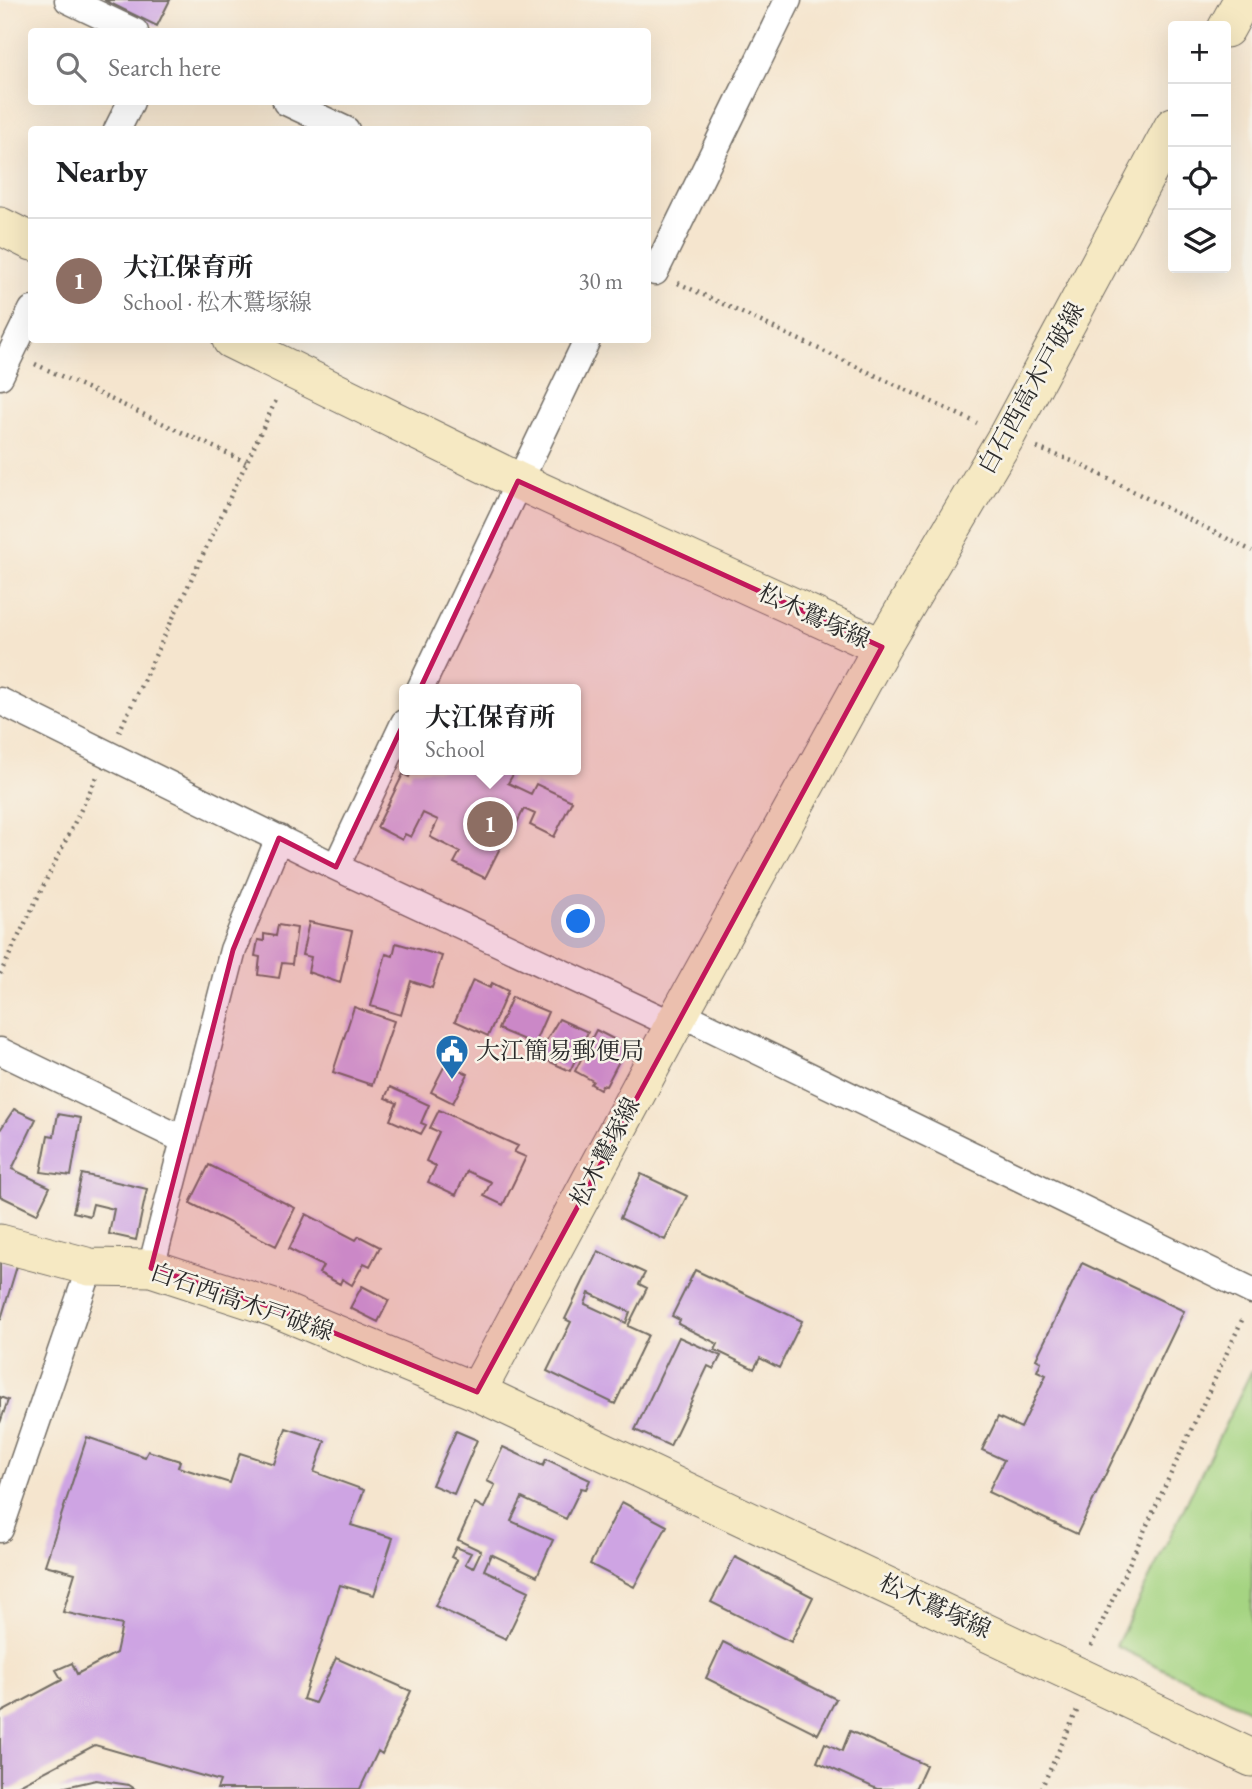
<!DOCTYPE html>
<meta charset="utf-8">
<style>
body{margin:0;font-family:"EB Garamond","Noto Serif JP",serif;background:#f6f6f6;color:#202124}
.controls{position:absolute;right:21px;top:21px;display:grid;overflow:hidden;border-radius:7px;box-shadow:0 7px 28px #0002}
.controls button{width:63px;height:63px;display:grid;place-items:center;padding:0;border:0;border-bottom:2px solid #e0e0e0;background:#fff;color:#202124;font:35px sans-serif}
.you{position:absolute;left:579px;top:922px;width:24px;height:24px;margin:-18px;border:5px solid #fff;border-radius:50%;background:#1a73e8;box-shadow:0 0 0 10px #1a73e833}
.badge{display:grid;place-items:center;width:46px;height:46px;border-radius:50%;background:#1f6fb2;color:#fff;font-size:23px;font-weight:700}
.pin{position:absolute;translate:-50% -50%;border:4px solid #fff;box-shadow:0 2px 7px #0006}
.popup{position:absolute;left:399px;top:684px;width:182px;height:91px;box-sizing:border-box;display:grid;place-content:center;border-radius:7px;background:#fff;filter:drop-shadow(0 2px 5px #0005);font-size:23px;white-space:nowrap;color:#757577}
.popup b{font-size:26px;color:#202124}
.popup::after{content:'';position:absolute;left:50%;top:100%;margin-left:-14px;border:14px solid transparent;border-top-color:#fff}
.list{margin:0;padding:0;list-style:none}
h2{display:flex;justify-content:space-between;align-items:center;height:91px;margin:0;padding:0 28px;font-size:30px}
h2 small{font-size:23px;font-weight:400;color:#757577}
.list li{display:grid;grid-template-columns:46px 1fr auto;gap:21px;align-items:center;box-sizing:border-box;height:126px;padding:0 28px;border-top:2px solid #e0e0e0}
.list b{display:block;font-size:26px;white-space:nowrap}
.list p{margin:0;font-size:23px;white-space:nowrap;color:#757577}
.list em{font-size:23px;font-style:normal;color:#757577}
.icon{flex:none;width:38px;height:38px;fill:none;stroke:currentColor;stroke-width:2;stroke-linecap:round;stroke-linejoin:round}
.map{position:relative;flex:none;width:1252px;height:1789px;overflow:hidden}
.search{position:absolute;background:#fff;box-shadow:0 7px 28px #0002;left:28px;top:28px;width:623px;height:77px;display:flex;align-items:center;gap:18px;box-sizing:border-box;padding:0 24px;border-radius:7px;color:#757577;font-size:26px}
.panel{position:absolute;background:#fff;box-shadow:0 7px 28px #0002;left:28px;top:126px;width:623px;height:217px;border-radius:7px}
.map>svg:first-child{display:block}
</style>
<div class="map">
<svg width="1252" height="1789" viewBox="0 0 1252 1789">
<rect width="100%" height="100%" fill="#f7f3e8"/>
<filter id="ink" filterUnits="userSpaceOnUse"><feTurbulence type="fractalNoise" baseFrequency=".0143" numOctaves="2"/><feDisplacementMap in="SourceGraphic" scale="14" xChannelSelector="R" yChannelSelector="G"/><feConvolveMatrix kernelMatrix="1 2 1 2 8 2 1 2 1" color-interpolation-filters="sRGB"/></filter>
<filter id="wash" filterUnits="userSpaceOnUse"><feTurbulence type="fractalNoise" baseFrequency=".00686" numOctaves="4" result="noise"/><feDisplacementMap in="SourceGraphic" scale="28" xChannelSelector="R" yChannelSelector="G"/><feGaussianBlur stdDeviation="1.57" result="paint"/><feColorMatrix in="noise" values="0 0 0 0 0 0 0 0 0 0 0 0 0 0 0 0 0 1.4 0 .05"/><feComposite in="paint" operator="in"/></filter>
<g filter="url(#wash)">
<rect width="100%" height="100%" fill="#f5e5ce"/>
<path fill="#a5d482" stroke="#688056" stroke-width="2" d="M1252 1370V1712L1116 1646Z"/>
<g id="blocks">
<path fill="#cea4e3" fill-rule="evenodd" d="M104 0H170L157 26Z
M412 770H507L514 773 508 783 531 794 536 784 572 801 554 837 530 825 535 814 524 809 508 840 483 828 481 833 502 844 485 878 454 863 460 852 430 837 438 820 423 813 411 837 405 834 402 840 377 827 403 774 409 777Z
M309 922 352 931 340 983 308 972 311 957 302 955Z
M278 925 297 928 292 964 282 963 279 978 258 975 260 957 255 956 258 940 264 941V934L276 936Z
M396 943 442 956 432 988 411 981 401 1015 371 1006 386 954 393 956Z
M473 980 490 988 492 983 508 991 488 1036 455 1021Z
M512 997 548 1012 534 1044 498 1029Z
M354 1007 394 1021 372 1085 333 1072Z
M559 1019 588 1032 570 1071 537 1056Z
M596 1030 627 1046 606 1086 602 1085 600 1089 591 1084 593 1081 575 1071Z
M446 1063 468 1074 453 1103 431 1092Z
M390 1087 429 1105 421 1123 426 1125 421 1134 390 1120 397 1103 385 1098Z
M14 1109 36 1119 12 1169 50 1187 37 1214 0 1196V1130Z
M439 1110 518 1146 514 1152 526 1157 503 1205 484 1196 491 1182 467 1171 456 1195 428 1182 436 1166 426 1161 439 1132 430 1128Z
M58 1114 81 1118 71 1176 41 1172 48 1135 54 1136Z
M209 1165 295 1208 276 1246 190 1203Z
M82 1174 147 1189 136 1240 109 1234 114 1209 93 1204 90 1216 73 1212Z
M641 1174 687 1196 665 1240 620 1218Z
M306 1214 356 1240 359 1236 380 1247 370 1266 364 1263 352 1285 342 1279 340 1284 319 1273 323 1266 289 1249Z
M598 1251 645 1273 639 1284 647 1288 628 1326 648 1335 615 1404 547 1371 571 1322 565 1319ZM589 1293 630 1312 626 1323 585 1304Z
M0 1261 17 1266 1 1319H0Z
M1082 1263 1184 1311 1077 1534 988 1492 1004 1460 982 1450 998 1417 1021 1428 1046 1375 1037 1371 1041 1362 1036 1359Z
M695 1270 802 1321 779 1368 760 1358 754 1369 715 1350 718 1344 678 1324 680 1320 672 1316Z
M362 1286 389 1300 378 1322 350 1308Z
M679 1337 721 1356 714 1369 708 1366 670 1446 635 1430Z
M0 1397 8 1400 0 1423Z
M286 1428 325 1441 314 1472 364 1490 351 1525 393 1538 374 1595 340 1585 303 1699 315 1703 336 1658 411 1691 382 1754 378 1751 360 1789H217L220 1781 95 1745 12 1789H0V1713L62 1680 56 1670 72 1663 77 1674 116 1653 122 1625 63 1612 75 1573 45 1565 87 1437 145 1457 148 1451 180 1461 178 1467 230 1483 240 1453 274 1464Z
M456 1431 477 1440 454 1494 432 1485Z
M503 1447 543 1466 546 1459 590 1480 586 1489 581 1488 566 1519 522 1498 511 1521 553 1540 537 1576 491 1554 484 1570 529 1591 506 1639 435 1606 457 1560 451 1557 456 1547 471 1553 465 1564 473 1568 481 1551 458 1540 475 1503 484 1508 495 1485 487 1481Z
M622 1502 667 1526 634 1587 590 1564Z
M735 1557 813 1597 791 1642 711 1602Z
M723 1642 836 1699 818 1734 706 1678Z
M850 1731 926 1765 915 1789H877L817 1762 825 1743 842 1751Z
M96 1780 129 1785 135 1789H57Z"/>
</g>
</g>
<g filter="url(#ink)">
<use href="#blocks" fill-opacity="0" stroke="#726c64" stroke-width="2"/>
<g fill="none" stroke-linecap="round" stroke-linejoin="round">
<defs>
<path id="minor" d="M68 0 135 32
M286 102 346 130
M117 130 131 102
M648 269 655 272 788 0
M0 376 32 310
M420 689 587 340
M0 701 336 867 674 1025
M336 867 404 723
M680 1013 1252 1291
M0 1051 182 1139
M151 1268 233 950 279 838
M0 1529 90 1267"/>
<path id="secondary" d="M1226 29 1242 0
M0 226 32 242
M231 340 518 481 882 647
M0 1243 90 1267 151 1268 274 1308 477 1392 1252 1758
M477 1392 680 1013 882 647 1006 437 1173 126"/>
</defs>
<use href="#minor" stroke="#726c64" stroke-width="29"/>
<use href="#secondary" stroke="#726c64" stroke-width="39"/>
<path stroke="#726c64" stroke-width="4.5" stroke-dasharray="2 5" stroke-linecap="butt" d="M678 283 977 423
M35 364 246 462
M1037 448 1075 462 1252 551
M119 732 277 398
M0 974 97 777
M1091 1646 1243 1318
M1041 1789 1077 1711"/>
<use href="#minor" stroke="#fff" stroke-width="26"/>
<use href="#secondary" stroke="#f6e9c3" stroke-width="37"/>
</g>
</g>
<path fill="#c2185b" fill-opacity="0.2" stroke="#c2185b" stroke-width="5" stroke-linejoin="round" d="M518 481 882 647 477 1392 274 1308 151 1268 233 950 279 838 336 867Z"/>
<defs>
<symbol id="civic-pin" viewBox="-11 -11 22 30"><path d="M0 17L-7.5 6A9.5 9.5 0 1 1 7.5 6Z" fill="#1f6fb2" stroke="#f7f3e8"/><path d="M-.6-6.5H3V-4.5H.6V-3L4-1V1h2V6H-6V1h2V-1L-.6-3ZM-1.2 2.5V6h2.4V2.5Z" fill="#fff"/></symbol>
</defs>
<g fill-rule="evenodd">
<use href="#civic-pin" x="433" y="1032" width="38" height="52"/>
</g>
<g text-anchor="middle" stroke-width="5" stroke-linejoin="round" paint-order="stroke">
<g font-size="24" fill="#2b2b2b" stroke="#f7f3e8">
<text transform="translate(1031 388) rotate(-61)" y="8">白石西高木戸破線</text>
<text transform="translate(814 616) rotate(25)" y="8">松木鷲塚線</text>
<text transform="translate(605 1152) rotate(-62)" y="8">松木鷲塚線</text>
<text transform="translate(242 1302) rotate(19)" y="8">白石西高木戸破線</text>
<text transform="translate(935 1606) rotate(25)" y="8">松木鷲塚線</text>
</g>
<g font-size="24" fill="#2b2b2b" stroke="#f7f3e8" text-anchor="start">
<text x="476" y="1059">大江簡易郵便局</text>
</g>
</g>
</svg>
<div class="controls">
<button>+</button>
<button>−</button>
<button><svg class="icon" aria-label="locate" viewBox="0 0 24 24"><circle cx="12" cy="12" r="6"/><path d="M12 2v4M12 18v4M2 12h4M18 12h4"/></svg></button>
<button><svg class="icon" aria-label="layers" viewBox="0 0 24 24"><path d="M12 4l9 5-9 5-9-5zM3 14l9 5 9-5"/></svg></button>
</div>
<div class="you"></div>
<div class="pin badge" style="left:490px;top:824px;background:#8d6e63">1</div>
<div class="popup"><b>大江保育所</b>School</div>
<div class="search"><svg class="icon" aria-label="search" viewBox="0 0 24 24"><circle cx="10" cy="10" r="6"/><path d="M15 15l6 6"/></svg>Search here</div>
<section class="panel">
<h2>Nearby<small></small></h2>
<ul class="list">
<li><span class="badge" style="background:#8d6e63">1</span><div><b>大江保育所</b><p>School · 松木鷲塚線</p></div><em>30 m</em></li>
</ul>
</section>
</div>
